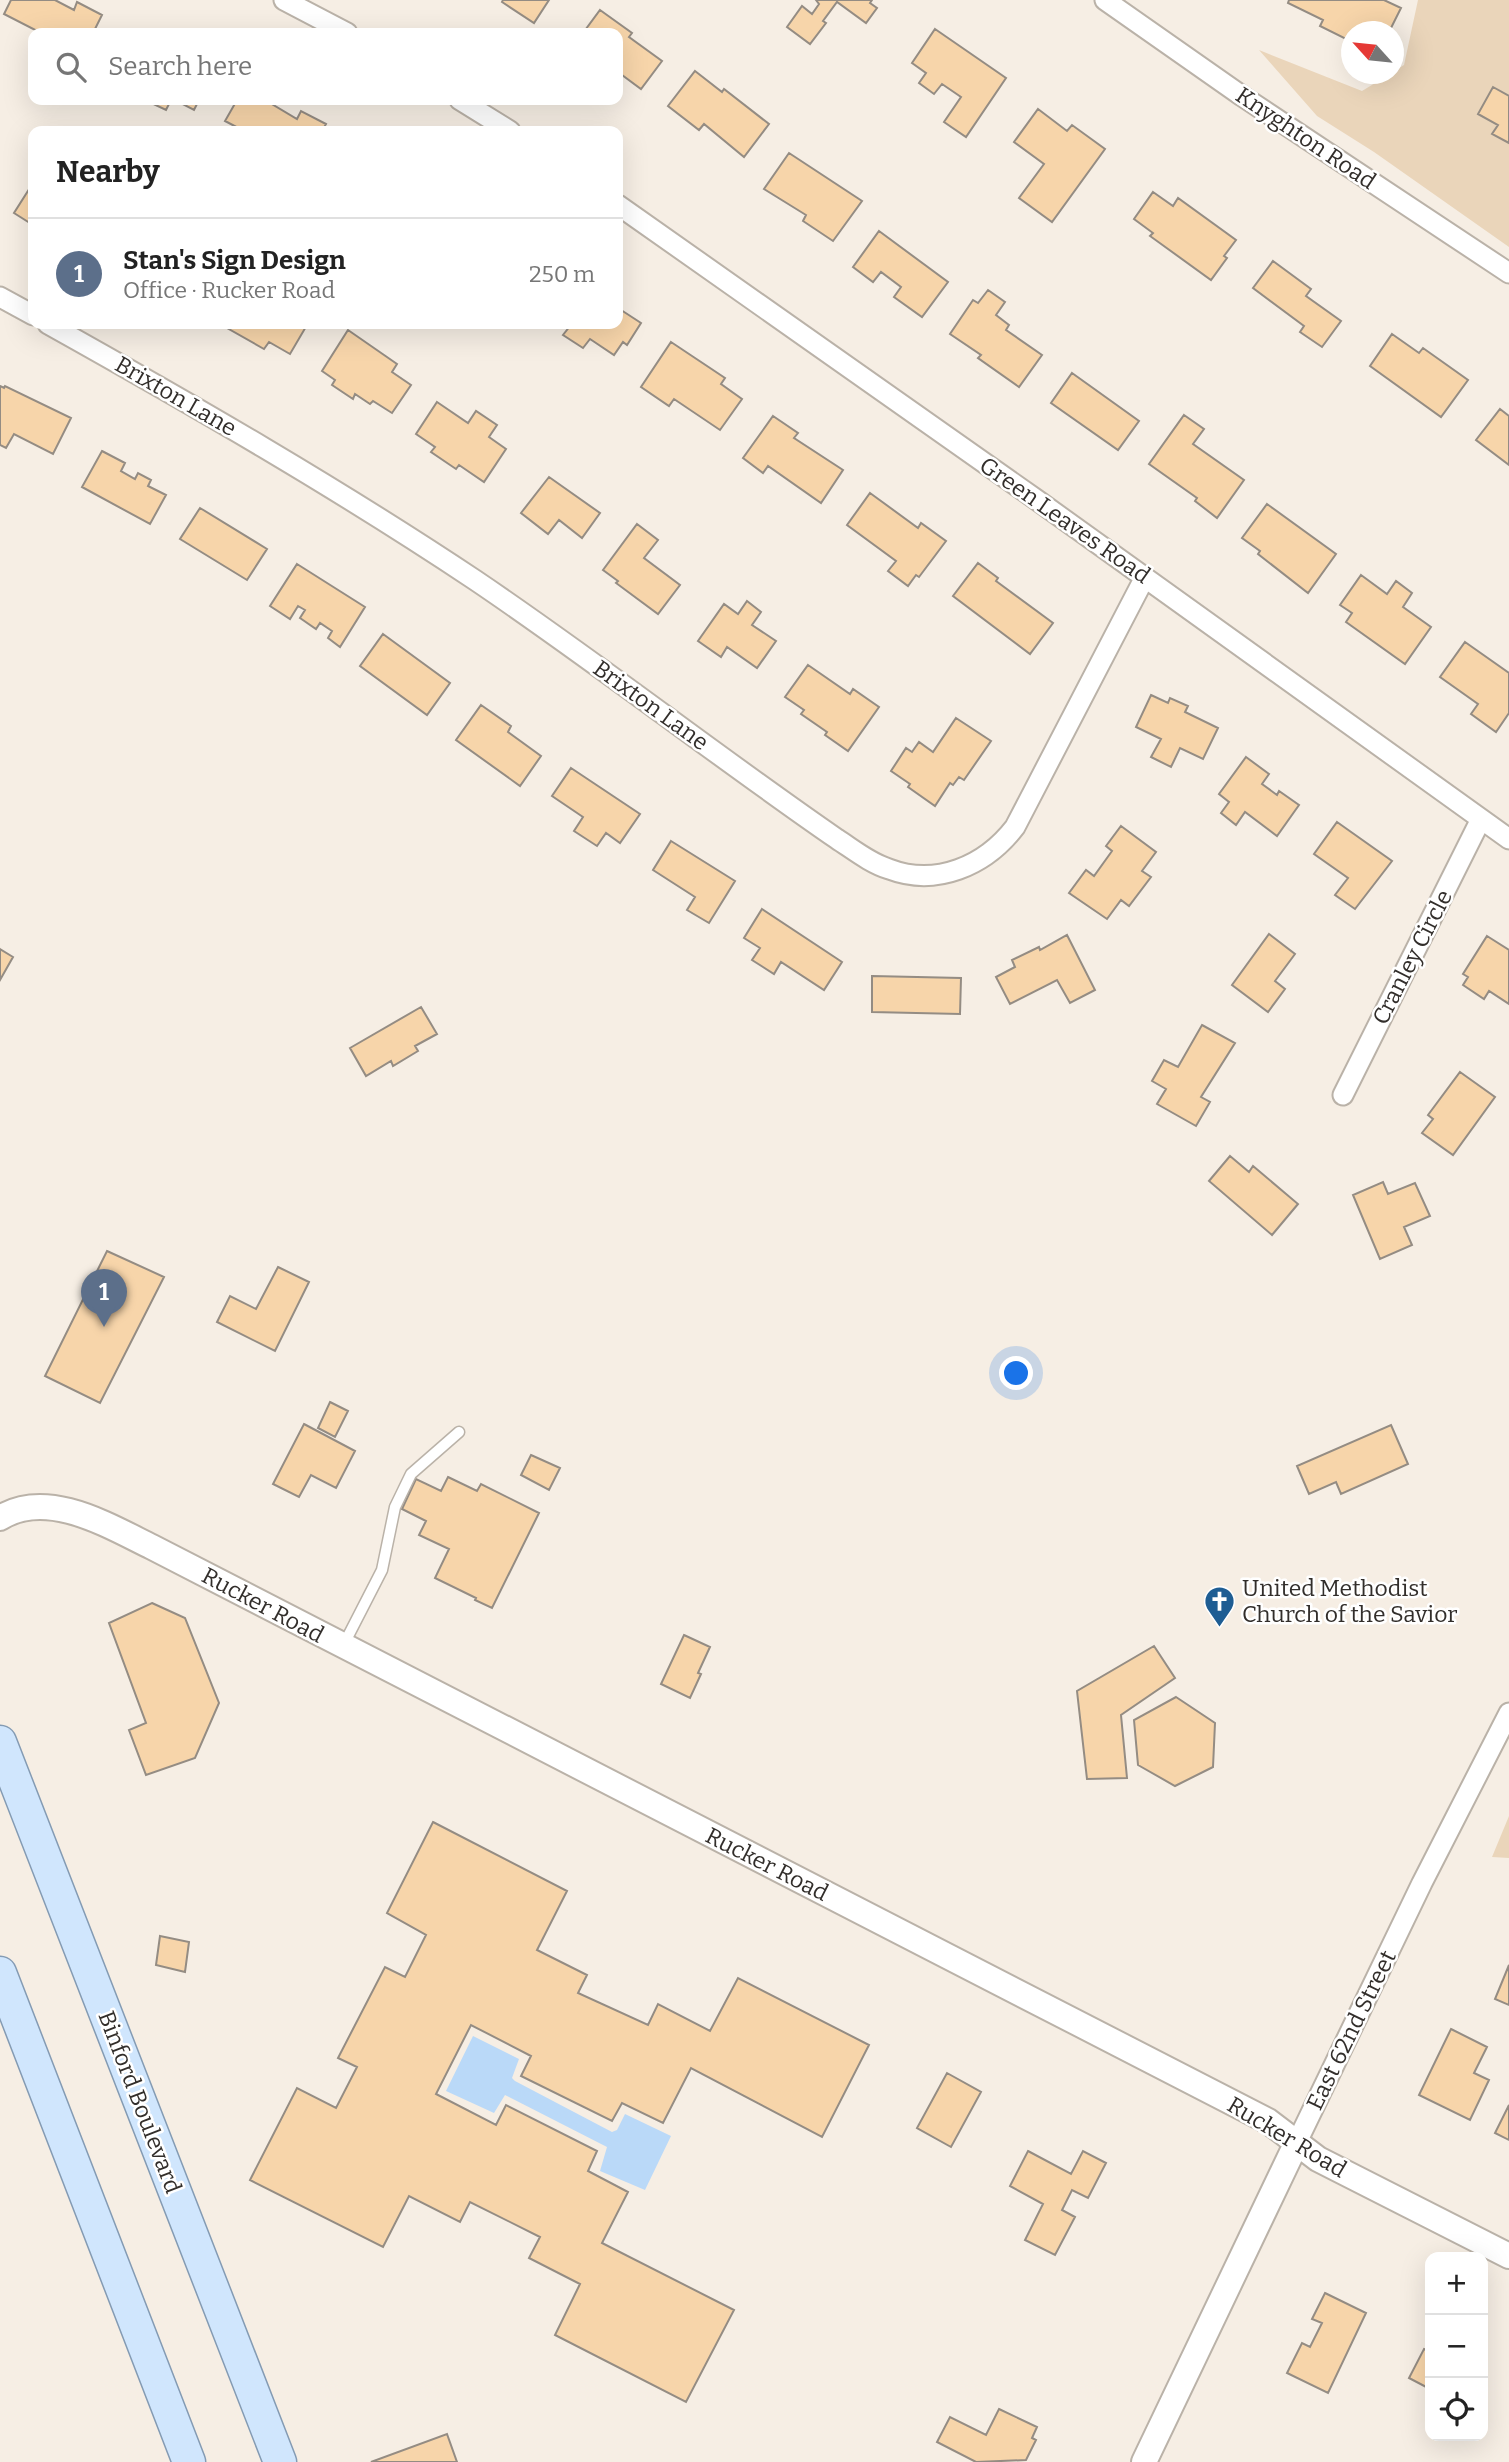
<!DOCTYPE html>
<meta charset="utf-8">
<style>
body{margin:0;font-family:Bitter,serif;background:#f6f6f6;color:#222}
.controls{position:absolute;right:21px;bottom:21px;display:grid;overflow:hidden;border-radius:14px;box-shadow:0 7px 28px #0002}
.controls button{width:63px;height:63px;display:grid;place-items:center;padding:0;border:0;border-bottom:2px solid #e0e0e0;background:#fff;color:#222;font:35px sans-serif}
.compass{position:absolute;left:1341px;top:21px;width:63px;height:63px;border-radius:50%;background:#fff;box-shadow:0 7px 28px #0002;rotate:297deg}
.you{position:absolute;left:1017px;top:1374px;width:24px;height:24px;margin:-18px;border:5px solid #fff;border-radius:50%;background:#1a73e8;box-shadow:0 0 0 10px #1a73e833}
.badge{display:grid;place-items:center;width:46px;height:46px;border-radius:50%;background:#1e5d93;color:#fff;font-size:23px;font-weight:700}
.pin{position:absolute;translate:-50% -58px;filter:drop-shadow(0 2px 4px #0008)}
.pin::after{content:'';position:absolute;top:37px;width:24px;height:21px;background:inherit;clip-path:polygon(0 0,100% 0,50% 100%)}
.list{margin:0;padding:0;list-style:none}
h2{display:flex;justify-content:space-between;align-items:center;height:91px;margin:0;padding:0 28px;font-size:30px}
h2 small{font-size:23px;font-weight:400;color:#767676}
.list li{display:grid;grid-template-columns:46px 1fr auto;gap:21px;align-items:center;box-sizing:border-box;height:112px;padding:0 28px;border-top:2px solid #e0e0e0}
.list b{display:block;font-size:26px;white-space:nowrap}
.list p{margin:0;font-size:23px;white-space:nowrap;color:#767676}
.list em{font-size:23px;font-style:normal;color:#767676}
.icon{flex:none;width:38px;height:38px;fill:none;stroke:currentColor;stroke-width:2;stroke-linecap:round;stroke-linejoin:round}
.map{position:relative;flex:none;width:1509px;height:2462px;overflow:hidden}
.search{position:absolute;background:#fff;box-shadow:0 7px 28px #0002;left:28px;top:28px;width:595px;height:77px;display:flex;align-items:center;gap:18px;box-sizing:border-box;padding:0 24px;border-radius:14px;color:#767676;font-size:26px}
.panel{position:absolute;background:#fff;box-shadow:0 7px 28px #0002;left:28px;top:126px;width:595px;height:203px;border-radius:14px}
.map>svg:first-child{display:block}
</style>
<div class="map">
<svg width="1509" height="2462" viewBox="0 0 1509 2462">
<rect width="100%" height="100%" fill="#f6eee4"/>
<path fill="#ead5ba" d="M1418 0H1509V247L1374 152 1317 116 1259 50 1362 91 1390 74H1394V71L1404 65Z
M1509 1816V1858L1492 1857Z"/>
<path fill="#bad9f8" d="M473 2036 519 2059 512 2078 515 2081 612 2132 617 2130 625 2114 671 2136 645 2190 600 2171 607 2147 505 2095 494 2113 446 2091Z"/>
<path fill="#f7d5aa" stroke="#948c83" stroke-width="2" d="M11 0H55L74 10 77 2 102 15 93 33H41L4 14Z
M503 0H549L534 23 502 2Z
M816 0H872L870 3 877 8 866 23 837 2 823 21 826 23 810 44 787 27 802 6 812 14 819 4Z
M1289 0H1384L1401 8 1389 32H1352V42L1320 26 1323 20 1288 3Z
M600 10 632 33 629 37 662 61 641 89 618 72V33H583Z
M935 29 1006 78 966 137 944 122 961 97 942 84 934 94 919 83 926 73 912 63Z
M695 71 722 92 724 89 769 124 744 157 704 124 699 130 668 106Z
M1493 87 1509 96V143L1492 134 1498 125 1478 114Z
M145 100H171L166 110Z
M175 100H199L194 110Z
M237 100H265L297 119 301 111 326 124 322 131H244L225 121Z
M1038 109 1067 131 1072 125 1105 149 1052 222 1019 198 1044 164 1014 142Z
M789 153 862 201 833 241 803 221 806 215 764 189Z
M33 183V225L14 213Z
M1153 192 1173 206 1178 198 1236 240 1224 256 1227 258 1211 280 1150 236 1153 233 1134 219Z
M879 231 948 282 922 317 894 297 901 287 881 272 873 282 853 267Z
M1273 261 1311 289 1306 296 1341 321 1322 347 1300 332 1304 326 1253 288Z
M988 290 1005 302 996 315 1009 325 1006 330 1042 355 1019 387 978 358 981 355 950 334 973 300 978 303Z
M618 308 641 323 627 345 623 342 614 355 590 339 583 348 563 335 570 326 567 324H618Z
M220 324H305L307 325 290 354 269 342 264 349Z
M348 330 397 364 392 372 411 385 392 413 373 401 370 404 355 394 353 399 332 385 335 380 322 371Z
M1392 334 1419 353 1423 348 1468 380 1441 417 1370 366Z
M671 342 725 378 721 384 742 399 720 430 674 399 669 406 641 387Z
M1072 373 1139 421 1118 450 1051 403Z
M0 386 4 388 5 386 71 418 53 454 14 434 6 448 0 445Z
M437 402 468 423 476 411 497 425 489 437 506 449 484 482 459 465 456 469 431 452 435 447 416 434Z
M1500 409 1509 416V465L1476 440Z
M1184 415 1204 429 1193 444 1244 480 1217 518 1195 501 1197 498 1149 464Z
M773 416 798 433 794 438 843 470 821 503 768 466 763 473 743 458Z
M102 451 125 463 121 471 135 479 138 473 151 480 148 486 166 495 150 524 82 487Z
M549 477 600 513 582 538 559 520 548 534 521 513Z
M870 493 918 528 921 523 946 541 919 577 916 575 908 586 888 571 896 561 847 525Z
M1267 504 1336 554 1308 593 1258 554 1260 551 1242 538Z
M200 508 267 549 247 580 180 539Z
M637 524 658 540 644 558 680 585 658 614 616 583 618 581 603 570Z
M978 563 998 578 996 581 1053 623 1030 654 953 596Z
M297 564 365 607 340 647 328 638 332 631 320 623 316 629 300 618 305 610 298 606 290 619 270 606Z
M1361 575 1387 594 1396 581 1412 593 1403 607 1431 627 1405 664 1346 622 1352 613 1340 605Z
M747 601 761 612 752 625 776 641 757 668 727 647 721 657 698 641 724 604 738 614Z
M383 634 450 683 427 715 360 666Z
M1465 642 1509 673V713L1496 732 1471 714 1478 704 1440 677Z
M808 665 850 694 853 689 879 707 848 751 825 735 827 732 801 714 804 710 785 697Z
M1151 695 1168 703 1170 698 1188 706 1185 712 1218 728 1203 759 1180 748 1171 767 1151 757 1161 739 1136 727Z
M481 705 511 726 508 732 541 756 520 786 456 740Z
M956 718 991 741 964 780 959 777 953 785 950 783 935 806 908 787 910 784 891 771 906 748 912 752 919 742 933 752Z
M1246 757 1269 774 1262 784 1277 795 1279 791 1299 805 1277 836 1245 812 1236 825 1221 813 1229 802 1219 794Z
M571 768 640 814 620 843 606 833 597 846 574 831 583 817 552 796Z
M1337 822 1392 861 1355 909 1335 895 1348 878 1314 854Z
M1121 826 1156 852 1142 871 1151 877 1129 906 1121 900 1107 919 1069 893 1086 870 1094 876 1112 851 1106 846Z
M671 841 735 881 709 923 687 910 695 897 653 870Z
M762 909 842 962 824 990 781 962 774 974 752 960 760 948 744 938Z
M1269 934 1295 954 1275 981 1285 989 1268 1012 1232 985Z
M1067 935 1095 990 1070 1003 1057 980 1010 1004 996 977 1015 967 1012 960 1039 947 1040 950Z
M1487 936 1509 950V1004L1489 991 1484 999 1463 985 1468 977 1463 974Z
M0 949 13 957 0 980Z
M872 976 961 978 960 1014 872 1012Z
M421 1007 437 1034 415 1046 418 1051 393 1066 391 1061 366 1076 350 1048Z
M1202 1025 1235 1043 1201 1097 1210 1102 1196 1126 1157 1104 1166 1089 1152 1081 1164 1060 1178 1067Z
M1460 1072 1495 1097 1453 1155 1422 1133 1433 1119 1428 1115Z
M1230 1156 1249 1172 1253 1166 1298 1204 1272 1235 1209 1181Z
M1383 1182 1388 1194 1415 1183 1430 1216 1404 1227 1412 1245 1380 1259 1353 1195Z
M107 1251 164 1277 100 1403 45 1376Z
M278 1267 309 1282 275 1351 217 1322 230 1296 256 1309Z
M330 1402 348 1411 335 1437 318 1428Z
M304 1424 355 1451 336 1488 311 1475 299 1497 273 1484Z
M1391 1425 1408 1464 1341 1494 1336 1482 1309 1494 1297 1466Z
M531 1455 560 1468 549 1490 521 1475Z
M448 1477 477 1491 481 1484 539 1513 492 1608 475 1600 476 1598 435 1578 449 1549 419 1535 426 1521 402 1509 416 1479 441 1491Z
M152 1603 185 1618 219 1703 195 1758 146 1775 129 1730 146 1723 109 1623Z
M684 1635 710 1647 698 1673 701 1674 690 1698 661 1684Z
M1154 1646 1175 1678 1121 1715 1127 1778 1087 1779 1077 1691Z
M1176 1697 1215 1723 1213 1767 1175 1786 1138 1765 1134 1720Z
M433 1822 567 1891 537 1950 587 1975 578 1993 648 2025 658 2004 710 2031 738 1978 869 2045 822 2137 691 2068 663 2123 622 2103 612 2121 521 2076 531 2056 471 2025 436 2094 496 2125 506 2105 597 2151 588 2171 628 2192 602 2243 734 2310 686 2402 555 2335 580 2284 529 2258 540 2237 470 2202 460 2222 409 2196 383 2247 250 2180 297 2088 336 2108 357 2067 338 2058 385 1967 405 1977 426 1935 387 1913Z
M160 1936 189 1942 185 1972 156 1965Z
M1509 1965V2005L1495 1999Z
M1451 2029 1487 2047 1474 2073 1489 2080 1470 2120 1419 2095Z
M947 2073 981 2092 951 2147 917 2128Z
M1509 2105V2140L1495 2133Z
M1028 2151 1071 2174 1083 2151 1106 2163 1088 2198 1072 2190 1062 2210 1075 2217 1055 2255 1025 2240 1043 2204 1010 2186Z
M1325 2293 1366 2313 1328 2393 1287 2373 1302 2343 1310 2347 1322 2323 1312 2319Z
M1424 2349 1430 2352V2389L1409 2378Z
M999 2409 1037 2427 1032 2438 1036 2440 1026 2460 976 2462 937 2442 950 2417 986 2435Z
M447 2434 457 2462H371Z"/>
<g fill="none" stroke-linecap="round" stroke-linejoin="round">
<defs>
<path id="service" d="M343 1646 382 1570 395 1507 411 1474 459 1432"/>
<path id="minor" d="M284 0 347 33
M1105 0 1242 96 1509 273
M460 100 510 131
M618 205 1037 500 1509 839
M0 297 33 315
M48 324C193 405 337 488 475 580 598 663 715 755 837 839 854 850 870 863 889 869 936 887 985 866 1015 827L1145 577
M1343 1095 1481 819
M1297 2142 1422 1883 1509 1713"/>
<path id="tertiary" d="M0 1518C47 1488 109 1526 152 1547L1268 2121 1318 2159 1509 2256
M1144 2462 1297 2142"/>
<path id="primary" d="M0 1742 280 2462
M0 1973 189 2462"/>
</defs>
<use href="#service" stroke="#bab2a8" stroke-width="13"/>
<use href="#minor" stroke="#bab2a8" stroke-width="23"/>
<use href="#tertiary" stroke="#bab2a8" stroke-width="28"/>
<use href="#primary" stroke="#849bb3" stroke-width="35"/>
<use href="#service" stroke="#fff" stroke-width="10"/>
<use href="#minor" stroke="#fff" stroke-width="19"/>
<use href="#tertiary" stroke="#fff" stroke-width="24"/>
<use href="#primary" stroke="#d0e6fd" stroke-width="32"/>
</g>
<defs>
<symbol id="church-pin" viewBox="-11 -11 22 30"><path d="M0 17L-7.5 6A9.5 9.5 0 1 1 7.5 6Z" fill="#1e5d93" stroke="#fff"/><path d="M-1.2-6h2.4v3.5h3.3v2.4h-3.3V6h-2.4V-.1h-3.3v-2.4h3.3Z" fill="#fff"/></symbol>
</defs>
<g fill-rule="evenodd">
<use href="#church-pin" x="1202" y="1584" width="35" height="47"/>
</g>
<g text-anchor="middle" stroke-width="5" stroke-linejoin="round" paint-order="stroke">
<g font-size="23" fill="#322e2b" stroke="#fff">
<text transform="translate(1306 138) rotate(34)" y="8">Knyghton Road</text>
<text transform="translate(176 396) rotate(30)" y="8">Brixton Lane</text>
<text transform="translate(1065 520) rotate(35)" y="8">Green Leaves Road</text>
<text transform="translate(651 705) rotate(36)" y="8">Brixton Lane</text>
<text transform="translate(1412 957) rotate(-63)" y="8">Cranley Circle</text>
<text transform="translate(263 1605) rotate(28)" y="8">Rucker Road</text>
<text transform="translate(767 1864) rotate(27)" y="8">Rucker Road</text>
<text transform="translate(1351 2030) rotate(-64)" y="8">East 62nd Street</text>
<text transform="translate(140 2102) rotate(69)" y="8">Binford Boulevard</text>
<text transform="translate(1287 2137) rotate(31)" y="8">Rucker Road</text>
</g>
<g font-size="23" fill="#322e2b" stroke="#fff" text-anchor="start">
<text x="1242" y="1596">United Methodist<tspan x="1242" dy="26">Church of the Savior</tspan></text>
</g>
</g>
</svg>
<div class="controls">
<button>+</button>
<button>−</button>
<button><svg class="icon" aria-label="locate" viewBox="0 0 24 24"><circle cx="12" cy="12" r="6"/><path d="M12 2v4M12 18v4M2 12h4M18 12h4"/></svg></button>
</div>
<svg class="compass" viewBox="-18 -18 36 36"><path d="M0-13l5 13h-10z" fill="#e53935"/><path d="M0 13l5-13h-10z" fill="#767676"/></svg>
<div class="you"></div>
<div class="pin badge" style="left:104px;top:1327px;background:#5c6f8a">1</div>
<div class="search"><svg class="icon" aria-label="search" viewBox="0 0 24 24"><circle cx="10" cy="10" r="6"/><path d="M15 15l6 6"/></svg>Search here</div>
<section class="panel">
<h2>Nearby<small></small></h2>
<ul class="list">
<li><span class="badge" style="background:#5c6f8a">1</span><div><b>Stan's Sign Design</b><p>Office · Rucker Road</p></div><em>250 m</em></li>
</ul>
</section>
</div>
